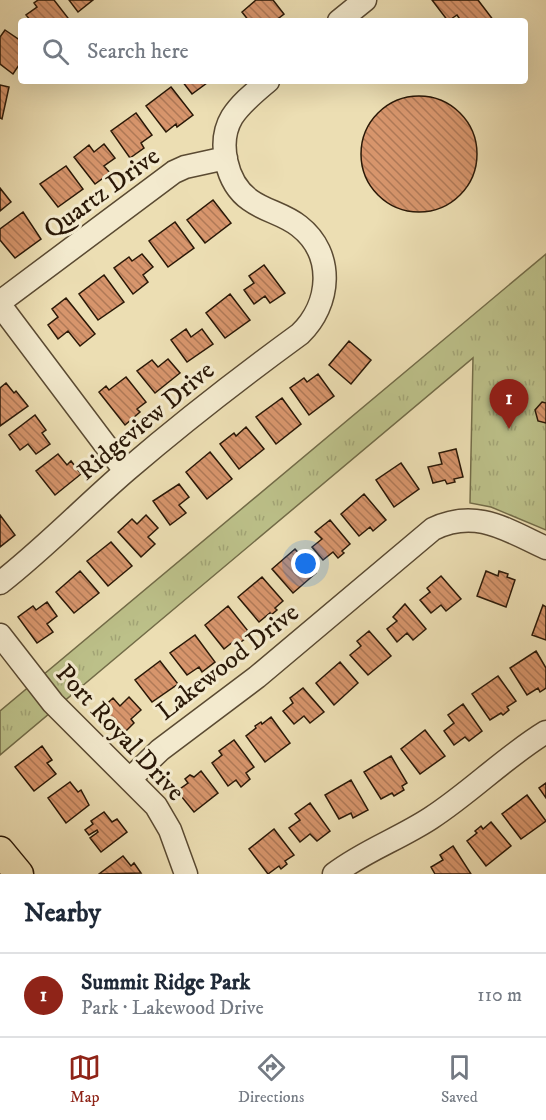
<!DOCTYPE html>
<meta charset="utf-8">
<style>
body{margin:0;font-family:"IM FELL DW Pica",serif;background:#f2f2f3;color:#1f2937}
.you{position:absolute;left:306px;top:564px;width:21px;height:21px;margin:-15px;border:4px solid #fff;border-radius:50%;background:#1a73e8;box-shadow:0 0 0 9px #1a73e833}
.badge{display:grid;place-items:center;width:39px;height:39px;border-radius:50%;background:#8f2418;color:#fff;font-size:20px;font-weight:700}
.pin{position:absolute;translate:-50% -50px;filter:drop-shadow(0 2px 3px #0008)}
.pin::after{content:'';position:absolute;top:32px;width:21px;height:18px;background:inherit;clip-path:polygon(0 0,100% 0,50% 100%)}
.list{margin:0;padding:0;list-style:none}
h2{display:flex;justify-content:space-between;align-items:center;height:78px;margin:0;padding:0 24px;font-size:26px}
h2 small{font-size:20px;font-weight:400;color:#747a83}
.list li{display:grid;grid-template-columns:39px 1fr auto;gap:18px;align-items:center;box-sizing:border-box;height:84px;padding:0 24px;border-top:2px solid #e0e1e3}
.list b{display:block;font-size:22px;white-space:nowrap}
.list p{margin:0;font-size:20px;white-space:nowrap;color:#747a83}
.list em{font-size:20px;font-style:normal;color:#747a83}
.icon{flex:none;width:33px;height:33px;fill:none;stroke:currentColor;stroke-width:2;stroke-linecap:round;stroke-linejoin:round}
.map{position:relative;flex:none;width:546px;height:874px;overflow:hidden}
.search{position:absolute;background:#fff;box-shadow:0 6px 24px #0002;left:18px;right:18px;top:18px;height:66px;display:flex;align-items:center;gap:15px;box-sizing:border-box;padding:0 21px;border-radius:6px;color:#747a83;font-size:22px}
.sheet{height:162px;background:#fff}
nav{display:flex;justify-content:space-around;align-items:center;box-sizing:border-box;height:84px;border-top:2px solid #e0e1e3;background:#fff;font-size:16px;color:#747a83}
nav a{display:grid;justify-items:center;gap:3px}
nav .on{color:#8f2418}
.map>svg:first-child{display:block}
</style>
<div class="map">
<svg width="546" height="874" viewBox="0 0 546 874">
<defs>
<pattern id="park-tufts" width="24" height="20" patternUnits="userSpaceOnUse" patternTransform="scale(1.5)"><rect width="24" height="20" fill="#bcc089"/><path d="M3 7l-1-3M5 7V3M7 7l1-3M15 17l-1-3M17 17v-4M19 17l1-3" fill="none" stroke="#a2a475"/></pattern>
<pattern id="building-back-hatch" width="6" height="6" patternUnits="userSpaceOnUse" patternTransform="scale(1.5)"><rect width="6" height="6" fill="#d7956c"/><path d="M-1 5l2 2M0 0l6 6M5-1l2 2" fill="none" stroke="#af7957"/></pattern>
</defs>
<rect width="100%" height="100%" fill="#ecdeb3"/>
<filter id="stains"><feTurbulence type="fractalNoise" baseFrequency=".00333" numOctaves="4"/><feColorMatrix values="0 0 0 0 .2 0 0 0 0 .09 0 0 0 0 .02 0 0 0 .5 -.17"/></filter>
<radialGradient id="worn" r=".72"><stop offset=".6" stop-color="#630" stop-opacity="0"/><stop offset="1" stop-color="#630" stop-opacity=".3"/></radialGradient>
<path fill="url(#park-tufts)" stroke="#736c48" stroke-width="1.5" d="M546 254V530L491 507 470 503 473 358 0 755V711Z"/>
<path fill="url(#building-back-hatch)" stroke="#2a1807" stroke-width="1.5" d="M38 0H54L68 18 64 21H31L26 15 37 7 34 3Z
M69 0H93L78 12Z
M256 0H273L284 14 275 21H249L242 12Z
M432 0H478L494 21H461L457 15 448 21Z
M5 30 21 41V62L13 74 0 64V37Z
M182 81H205L207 83 192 94Z
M0 85 9 87 2 119 0 118Z
M171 87 193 115 177 127 176 124 166 132 146 106Z
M361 154a58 58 0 1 1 116 0a58 58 0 1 1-116 0Z
M136 113 152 135 141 143 144 148 130 158 111 131Z
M104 144 115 158 104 166 110 173 95 184 74 157 89 145 94 152Z
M66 166 83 189 58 207 40 184Z
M0 188 11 202 0 211Z
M213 200 231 223 205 243 187 220Z
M23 212 41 239 15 258 0 240V229Z
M175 222 194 248 168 267 149 241Z
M142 254 153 267 143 275 148 282 133 294 114 268 129 257 132 261Z
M264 265 285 293 270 303 265 296 254 304 244 290 254 283 249 276Z
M104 275 124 302 98 320 79 294Z
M230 294 250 320 225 338 206 313Z
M66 298 95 334 80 346 68 331 58 339 48 325 58 317 52 309Z
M186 329 191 337 202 329 213 344 187 362 171 340Z
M349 341 371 360 351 384 329 365Z
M168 359 180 373 155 393 137 371 152 360 158 367Z
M318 374 334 396 309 415 290 388 304 378 307 382Z
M126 377 146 402 137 409 140 412 125 425 99 392 106 386 109 390Z
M6 383 14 393 16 391 28 406 0 426V388Z
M282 398 301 424 276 444 256 417Z
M542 402 546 403V423L538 421 535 410Z
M35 415 46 430 42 433 50 444 36 454 28 444 20 450 9 435Z
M246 427 264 449 239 469 220 444 234 433 236 436Z
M456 449 463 477 454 479 455 482 447 484 445 480 433 483 428 467 442 464 439 453Z
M210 452 232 479 207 499 186 472Z
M58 454 67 465 71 461 81 474 55 495 36 471Z
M401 463 419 489 394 507 376 480Z
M179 484 189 497 179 505 186 513 170 525 153 501Z
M364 494 386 520 373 531 370 527 359 536 341 514Z
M0 515 15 535 0 547Z
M146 515 158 528 148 537 155 544 141 557 118 532 132 519 137 524Z
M330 520 350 544 342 551 344 553 338 558 333 552 323 560 312 547 322 539 315 532Z
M111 542 132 566 108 586 87 561Z
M295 549 316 573 293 593 272 569Z
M80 571 99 593 74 613 56 592Z
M486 571 498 576 499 571 508 574 507 577 515 580 506 607 477 596Z
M441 576 461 599 446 611 441 605 431 613 420 600 430 592 427 588Z
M262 577 283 601 275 608 277 610 271 615 270 613 259 622 238 597Z
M47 602 57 616 47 624 53 632 37 643 18 617 33 606 36 610Z
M405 604 426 629 413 640 407 633 397 642 387 629 397 621 393 617Z
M543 605 546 607V640L532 635Z
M228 606 248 631 244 634 246 638 237 645 234 641 224 649 205 625Z
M369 631 391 656 368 675 350 655 361 646 357 641Z
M195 635 215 662 202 672 199 667 187 675 170 653Z
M536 651 546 668V688L540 692 538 688 527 695 510 668Z
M160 661 178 684 152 702 135 680Z
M340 662 358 683 334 705 316 683Z
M498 676 516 701 507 707 509 710 503 715 501 713 490 720 472 694Z
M303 688 324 712 310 723 304 716 294 724 283 711 293 703 290 698Z
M129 697 141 710 131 719 134 723 123 734 99 711 113 698 120 706Z
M463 704 482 731 469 741 465 737 454 745 444 731 454 723 448 715Z
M271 717 290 743 265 762 246 736 256 728 255 726 261 722 262 724Z
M425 730 445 756 420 774 401 749Z
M234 740 254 767 246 773 250 779 241 787 236 780 228 786 212 763 222 755 219 751Z
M42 746 52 760 47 763 56 774 34 791 15 767Z
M391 756 407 783 402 786 404 790 394 796 392 793 381 799 364 772Z
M201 771 218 793 194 812 177 791 188 783 185 779 190 775 194 777Z
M351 780 368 810 353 818 351 813 339 819 325 795Z
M70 782 78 792 81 790 89 805 66 823 48 798Z
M546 783V798L539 788Z
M527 795 546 821 521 839 502 814Z
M310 803 330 831 317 841 310 834 300 842 289 828 300 820 295 814Z
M104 812 112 822 117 819 127 832 101 852 90 838 98 832 97 830 89 835 85 830 93 824 91 821Z
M491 822 511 846 486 866 467 841 477 833 475 831 481 826 483 829Z
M274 829 294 855 285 861 287 864 281 869 279 866 268 874 249 849Z
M453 846 471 874H435L431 867 443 860 440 855Z
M123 856 131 866 134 863 141 873 99 874Z"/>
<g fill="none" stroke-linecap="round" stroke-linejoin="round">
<defs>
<path id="minor" d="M339 21 365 0
M0 302 174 172 185 167 226 158
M0 305 125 471
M0 583C45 548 84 507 127 470 183 422 241 377 300 334 331 304 335 254 299 226 284 214 265 211 250 200 226 183 217 142 232 117 241 103 255 92 268 81
M0 635 53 703 156 806 170 830 186 874
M131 778 160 750 257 677 433 529C476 508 507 530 546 548
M334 874C364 851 399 839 431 818 471 792 505 757 546 732"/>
<path id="major" d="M0 851 19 874"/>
</defs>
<use href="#minor" stroke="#5a4a32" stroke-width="25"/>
<use href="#major" stroke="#2a1807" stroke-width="31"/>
<use href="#minor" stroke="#f3eace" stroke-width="22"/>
<use href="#major" stroke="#ecdeb3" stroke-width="28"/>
</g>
<g text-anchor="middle" stroke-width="6" stroke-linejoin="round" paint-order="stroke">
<g font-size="26" fill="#2a1807" stroke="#f3eace">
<text transform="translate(101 192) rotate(-36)" y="9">Quartz Drive</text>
<text transform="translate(145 420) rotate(-40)" y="9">Ridgeview Drive</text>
<text transform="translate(227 661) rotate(-38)" y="9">Lakewood Drive</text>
<text transform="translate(121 732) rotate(47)" y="9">Port Royal Drive</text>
</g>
</g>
<rect width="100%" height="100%" filter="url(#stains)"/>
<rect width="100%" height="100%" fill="url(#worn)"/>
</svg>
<div class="you"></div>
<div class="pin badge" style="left:509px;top:429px">1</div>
<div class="search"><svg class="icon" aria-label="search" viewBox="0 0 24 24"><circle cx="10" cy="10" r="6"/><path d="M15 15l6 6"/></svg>Search here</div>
</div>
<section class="sheet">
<h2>Nearby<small></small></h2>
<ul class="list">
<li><span class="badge">1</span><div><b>Summit Ridge Park</b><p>Park · Lakewood Drive</p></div><em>110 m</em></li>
</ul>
</section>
<nav>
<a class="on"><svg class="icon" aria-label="map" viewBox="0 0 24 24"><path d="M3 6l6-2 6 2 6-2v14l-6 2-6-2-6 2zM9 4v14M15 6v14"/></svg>Map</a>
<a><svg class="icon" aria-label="directions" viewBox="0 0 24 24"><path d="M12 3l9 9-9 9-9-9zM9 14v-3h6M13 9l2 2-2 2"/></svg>Directions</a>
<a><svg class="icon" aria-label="saved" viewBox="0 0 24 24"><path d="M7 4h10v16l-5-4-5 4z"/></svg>Saved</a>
</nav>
